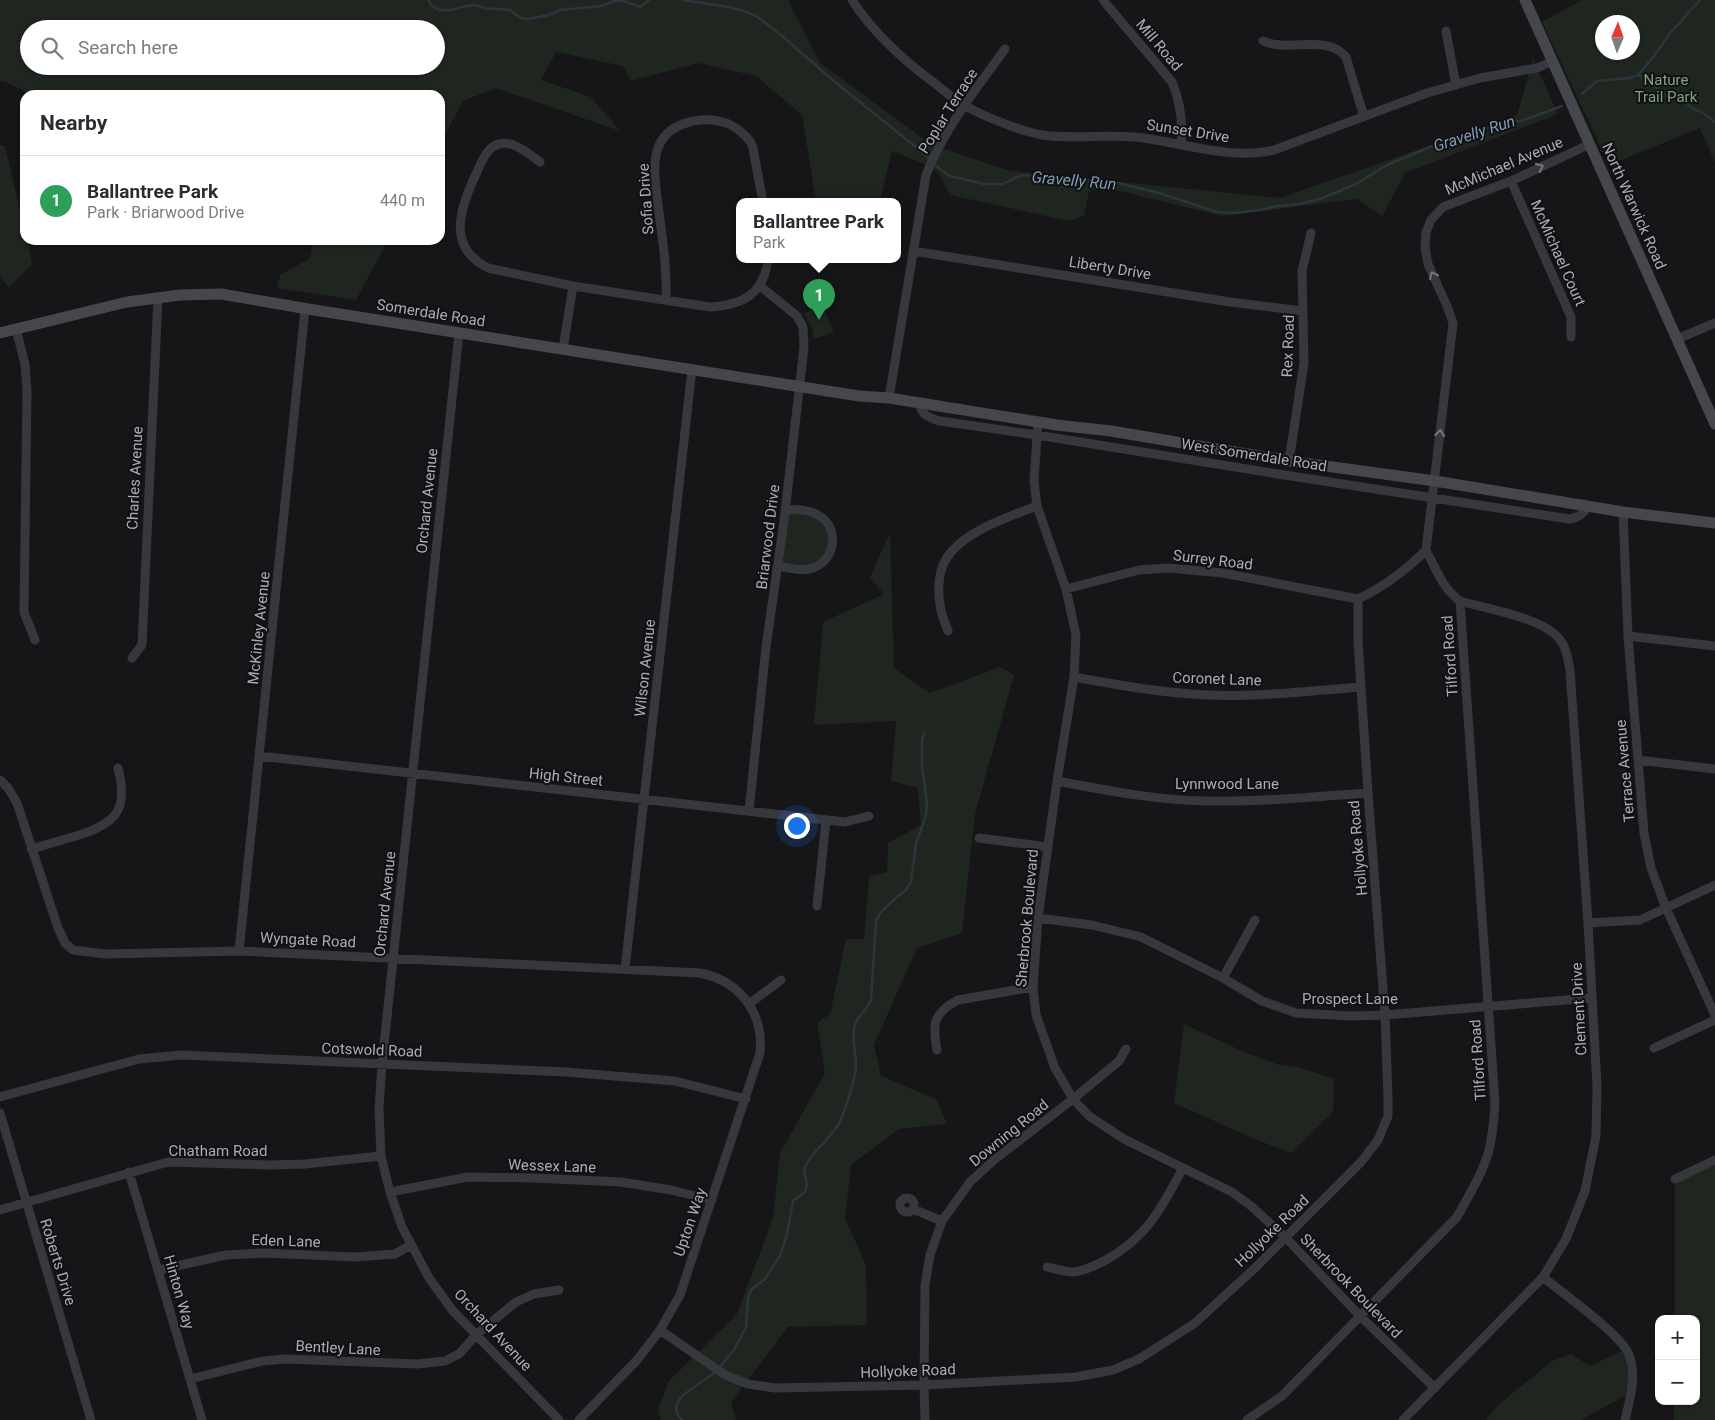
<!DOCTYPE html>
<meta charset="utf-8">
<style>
body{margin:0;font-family:Roboto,sans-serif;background:#f2f2f3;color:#2b2b33}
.controls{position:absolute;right:15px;bottom:15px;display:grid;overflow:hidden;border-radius:10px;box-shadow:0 1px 4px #0004}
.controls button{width:45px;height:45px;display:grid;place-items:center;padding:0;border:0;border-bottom:1px solid #e1e1e2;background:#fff;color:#2b2b33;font:25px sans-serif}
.compass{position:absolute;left:1595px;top:15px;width:45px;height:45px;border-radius:50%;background:#fff;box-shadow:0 1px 4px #0004;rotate:2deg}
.you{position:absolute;left:796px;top:825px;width:18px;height:18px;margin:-12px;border:4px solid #fff;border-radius:50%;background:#1a73e8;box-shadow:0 0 0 8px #1a73e833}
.badge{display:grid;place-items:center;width:32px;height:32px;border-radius:50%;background:#856733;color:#fff;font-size:16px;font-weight:700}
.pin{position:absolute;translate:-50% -41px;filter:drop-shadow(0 1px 2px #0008)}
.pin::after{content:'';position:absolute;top:26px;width:18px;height:15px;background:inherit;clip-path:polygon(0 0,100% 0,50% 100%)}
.popup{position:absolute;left:736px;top:198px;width:165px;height:65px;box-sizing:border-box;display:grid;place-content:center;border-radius:10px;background:#fff;filter:drop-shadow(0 1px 4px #0005);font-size:16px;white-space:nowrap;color:#7c7c81}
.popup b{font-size:19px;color:#2b2b33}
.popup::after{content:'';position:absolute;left:50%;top:100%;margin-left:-10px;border:10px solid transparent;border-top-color:#fff}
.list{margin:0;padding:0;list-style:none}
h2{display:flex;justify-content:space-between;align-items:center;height:65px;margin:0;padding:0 20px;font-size:21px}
h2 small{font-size:16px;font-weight:400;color:#7c7c81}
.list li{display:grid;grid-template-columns:32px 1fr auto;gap:15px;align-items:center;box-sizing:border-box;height:90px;padding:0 20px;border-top:1px solid #e1e1e2}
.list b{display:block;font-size:19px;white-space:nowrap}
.list p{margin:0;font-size:16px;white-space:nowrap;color:#7c7c81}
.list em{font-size:16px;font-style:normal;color:#7c7c81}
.icon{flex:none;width:28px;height:28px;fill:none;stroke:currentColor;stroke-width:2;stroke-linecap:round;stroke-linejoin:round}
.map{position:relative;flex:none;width:1715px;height:1420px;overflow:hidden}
.search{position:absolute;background:#fff;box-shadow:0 1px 4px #0004;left:20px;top:20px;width:425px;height:55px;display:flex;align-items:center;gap:12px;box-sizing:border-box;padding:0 18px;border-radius:28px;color:#7c7c81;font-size:19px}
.panel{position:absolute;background:#fff;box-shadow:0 1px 4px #0004;left:20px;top:90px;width:425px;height:155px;border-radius:15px}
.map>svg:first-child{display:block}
</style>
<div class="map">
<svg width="1715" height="1420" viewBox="0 0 1715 1420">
<rect width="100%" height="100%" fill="#161618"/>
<path fill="#1e261f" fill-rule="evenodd" d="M0 0H789L791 6 820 63 932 145 1010 171 1280 198 1517 115 1533 59 1558 114 1405 173 1382 216 1357 199 1222 216 1107 188 1089 191 1084 216 1069 221 950 195 937 171 924 164 892 151 880 201H816L802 115 756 76 698 63 631 81 623 66 556 52 541 80 591 97 620 131 496 88 463 101 440 144V95H33L3 81 0 82ZM29 29H436V66H29Z
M1582 0H1715V163L1700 128 1609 165 1542 22ZM1602 22H1632V52H1602Z
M0 145 5 146 25 232V240H27L32 264 9 287 0 277Z
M313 240H388L356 300 277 288 280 275 310 258Z
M823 306 834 332 814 339 812 328 804 313Z
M786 509 808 512 826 521 833 544 816 567 778 566Z
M890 533 894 668 930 693 1000 667 1014 675 975 814 962 933 917 948 874 1045 881 1076 936 1099 947 1124 899 1129 851 1165 845 1219 866 1265 867 1325 788 1327 731 1402 736 1420H661L658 1410 668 1382 737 1314 773 1218 780 1153 825 1073 817 1023 830 1014 846 939H864L869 876 887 872 888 843 921 825 918 788 891 781 896 721 814 725 823 622 884 594 870 577Z
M1184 1024 1242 1051 1277 1064 1301 1068 1334 1079 1333 1112 1291 1153 1257 1140 1174 1103Z
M1715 1160V1420H1674V1401H1696V1319H1675V1179Z
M1625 1350 1630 1393 1581 1420H1486L1497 1406 1552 1361 1571 1354 1590 1366Z"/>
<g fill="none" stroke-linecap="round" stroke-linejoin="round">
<path stroke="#2c353c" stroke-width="2.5" d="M429 0 431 5 439 10H451L466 6 475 5 484 8 510 10 521 18 528 19 549 15 560 10 602 6 614 1H624L640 7 649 0
M683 0 729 7 747 12 756 16 781 35 830 78 922 152 931 160
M1638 75 1651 83 1666 96 1683 100 1693 109 1702 112 1715 122
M1582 94 1597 81 1630 78 1638 75 1654 56 1671 32 1700 0
M934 164 948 175 958 178 984 184H1003L1019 176 1026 175 1067 180 1114 182 1159 193 1217 212 1234 213 1260 210 1277 206 1299 204 1320 199 1356 184 1387 165 1430 147 1486 128 1524 120 1562 106
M719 1368 734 1350 746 1327 748 1298 751 1290 764 1280 780 1256 787 1234 793 1201C796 1196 804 1196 806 1189 809 1181 802 1174 805 1167 812 1152 827 1141 836 1128 844 1117 852 1088 855 1074 859 1056 850 1043 855 1025 858 1014 868 1010 871 1000L876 921 880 913 897 897 906 890 911 882 916 844 926 815 927 803 922 767V740L924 733
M682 1420C660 1400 706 1382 715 1372"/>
<path stroke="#37383d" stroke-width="9" d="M852 0C874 34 904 61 937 85 946 92 954 100 964 105 980 115 1023 132 1042 135 1075 140 1110 133 1144 138 1184 144 1235 160 1274 150L1427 93 1480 78 1537 68 1553 61
M1103 0 1172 82C1181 103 1183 122 1181 144
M1446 31 1456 85
M1263 41C1289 53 1326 33 1346 57L1364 117
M540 162C529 154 514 140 499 144 486 147 481 164 476 174 460 208 446 247 488 268L573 286 710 307C743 305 764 294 768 259
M1511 181 1571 317V337
M913 251 1230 302 1303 311
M666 300C667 271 663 242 659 213 657 192 651 168 658 148 667 123 699 116 723 122 734 125 747 135 752 145 754 149 754 156 755 160 758 174 760 188 763 201
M16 329 25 364 27 391 24 612 35 640
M459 333 382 1064 379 1109 381 1156 390 1192 402 1227 429 1278 453 1311 559 1420
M1677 339 1715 323
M563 349 573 286
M889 398 926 175C944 129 976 89 1005 49
M920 403C920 415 930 418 940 421L1037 435 1278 474 1569 519C1579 518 1582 514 1588 507
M1038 421 1034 481 1037 506 1066 589 1076 635 1074 677 1057 781 1038 918 1033 987 1036 1015 1055 1068 1073 1099 1089 1116 1124 1139 1232 1192 1251 1206 1286 1238 1361 1317 1435 1388
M1289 461 1304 363 1302 271 1311 233
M1623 512 1628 636 1644 833 1651 868 1666 908 1715 1015
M778 566C790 568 802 572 813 568 837 559 840 525 816 514 808 509 795 510 786 509
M1066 589 1139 570 1168 568 1223 573 1358 599
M1358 599C1384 587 1406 570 1426 550L1453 323 1447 306 1428 264 1425 247 1426 232 1431 220 1443 207 1511 181 1590 144
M948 631C945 623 941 614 940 605 938 593 938 575 944 563 958 533 1008 517 1037 506
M1628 636 1715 646
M132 658 142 645 158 297
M1074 677C1118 685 1162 693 1207 695 1258 697 1310 691 1361 687
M259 756 845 822 869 816
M1638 760 1715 769
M0 780 8 788 17 803 58 928 65 943 73 950 105 954 239 951 700 973C740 981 764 1013 760 1053L680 1295 660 1330 638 1359 579 1420
M1057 781C1105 790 1154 800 1204 801 1258 802 1313 797 1368 793
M749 811 766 647 784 521 804 347 803 327 797 316 760 286
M979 838 1048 847
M31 849C46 845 61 840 76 836 116 824 129 810 118 768
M817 906 826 820
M1038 918 1092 925 1141 937 1223 978 1262 1001 1296 1013 1351 1016 1385 1015 1591 998
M1588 923 1640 920 1715 885
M239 951 305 309
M625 969 692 369
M1223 978 1255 920
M749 1004 781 980
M1654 1048 1715 1020
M937 1050C932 1024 933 1013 958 1000L1033 987
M0 1097 139 1059 182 1055 566 1072 675 1081 746 1099
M0 1113 91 1420
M129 1172 202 1420
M1675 1179 1715 1160
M390 1192 468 1177 534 1178 621 1182 671 1190 712 1200
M900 1205a7 7 0 1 1 14 0a7 7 0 1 1-14 0Z
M913 1209 942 1221
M0 1210 168 1162 269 1165 305 1164 381 1156
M1047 1267C1055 1269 1066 1272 1074 1272 1085 1271 1096 1265 1106 1260 1148 1236 1161 1209 1183 1168
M159 1270 226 1255 263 1253 355 1257 395 1254 411 1245
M1543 1277C1562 1293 1622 1335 1629 1355 1637 1377 1630 1399 1625 1420
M660 1330 725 1375 748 1384 775 1388 924 1385 1076 1377 1113 1370 1139 1359 1195 1323 1255 1268 1361 1162 1378 1140 1388 1116V1097L1385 1015 1368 793 1358 642V599
M190 1379 263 1361 285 1359 418 1364 445 1361 459 1354 476 1335 516 1302 534 1294 559 1290
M925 1420 924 1385 925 1285 930 1255 942 1221 970 1182 994 1160 1073 1099 1119 1061 1126 1049
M1247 1420 1282 1396 1457 1217C1469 1195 1483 1173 1489 1150 1493 1134 1494 1119 1495 1103L1460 601
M1403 1420 1543 1277 1566 1239 1585 1191 1596 1136 1597 1086 1588 923 1570 670C1568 660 1567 649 1561 641 1546 618 1487 609 1460 601 1443 589 1436 569 1426 550"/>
<path stroke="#45474d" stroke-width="11" d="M1525 0 1715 424
M0 333 127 302 180 295 221 294 308 309 859 396 889 398 1057 425 1111 431 1289 461 1435 481 1623 512 1715 523"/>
</g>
<defs><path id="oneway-chevron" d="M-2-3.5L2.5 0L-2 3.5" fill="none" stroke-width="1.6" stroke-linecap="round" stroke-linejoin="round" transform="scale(1.25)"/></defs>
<g stroke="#757881">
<use href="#oneway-chevron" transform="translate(1540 167) rotate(-25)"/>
<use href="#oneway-chevron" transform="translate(1433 275) rotate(-115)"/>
<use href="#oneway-chevron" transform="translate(1440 433) rotate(-83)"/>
</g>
<g text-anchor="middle" stroke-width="4" stroke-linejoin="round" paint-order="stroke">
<g font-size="15" fill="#a8adb8" stroke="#111113">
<text transform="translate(1159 45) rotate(50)" y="5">Mill Road</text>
<text transform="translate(948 111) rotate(-58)" y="5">Poplar Terrace</text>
<text transform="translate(1188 131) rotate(9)" y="5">Sunset Drive</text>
<text transform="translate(1504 166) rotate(-23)" y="5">McMichael Avenue</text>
<text transform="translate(646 199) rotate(-94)" y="5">Sofia Drive</text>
<text transform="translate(1634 206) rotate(66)" y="5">North Warwick Road</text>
<text transform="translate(1558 253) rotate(66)" y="5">McMichael Court</text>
<text transform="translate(1110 268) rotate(9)" y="5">Liberty Drive</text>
<text transform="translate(431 313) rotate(9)" y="5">Somerdale Road</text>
<text transform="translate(1288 346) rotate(-88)" y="5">Rex Road</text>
<text transform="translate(1254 455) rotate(9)" y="5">West Somerdale Road</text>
<text transform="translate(135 478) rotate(-87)" y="5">Charles Avenue</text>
<text transform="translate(427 501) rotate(-84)" y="5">Orchard Avenue</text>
<text transform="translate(768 537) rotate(-83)" y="5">Briarwood Drive</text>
<text transform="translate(1213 560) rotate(7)" y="5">Surrey Road</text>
<text transform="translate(259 628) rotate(-84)" y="5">McKinley Avenue</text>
<text transform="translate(1450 656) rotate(-94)" y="5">Tilford Road</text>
<text transform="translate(645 668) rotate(-84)" y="5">Wilson Avenue</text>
<text transform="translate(1217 679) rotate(2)" y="5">Coronet Lane</text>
<text transform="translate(1625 771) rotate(-95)" y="5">Terrace Avenue</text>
<text transform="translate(566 777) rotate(6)" y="5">High Street</text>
<text x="1227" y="789">Lynnwood Lane</text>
<text transform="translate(1358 848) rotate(-95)" y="5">Hollyoke Road</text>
<text transform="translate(385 904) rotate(-84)" y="5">Orchard Avenue</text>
<text transform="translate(1027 918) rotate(-85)" y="5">Sherbrook Boulevard</text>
<text transform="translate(308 940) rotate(3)" y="5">Wyngate Road</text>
<text x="1350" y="1004">Prospect Lane</text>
<text transform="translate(1579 1009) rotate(-93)" y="5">Clement Drive</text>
<text transform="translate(372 1050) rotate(2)" y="5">Cotswold Road</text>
<text transform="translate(1478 1060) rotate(-94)" y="5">Tilford Road</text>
<text transform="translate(1009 1133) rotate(-39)" y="5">Downing Road</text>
<text x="218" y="1156">Chatham Road</text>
<text transform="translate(552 1166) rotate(2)" y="5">Wessex Lane</text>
<text transform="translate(690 1222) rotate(-71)" y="5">Upton Way</text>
<text transform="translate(1272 1231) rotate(-44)" y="5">Hollyoke Road</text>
<text transform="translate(286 1241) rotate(2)" y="5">Eden Lane</text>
<text transform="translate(58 1262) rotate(73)" y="5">Roberts Drive</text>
<text transform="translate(1351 1286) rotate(46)" y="5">Sherbrook Boulevard</text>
<text transform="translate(179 1292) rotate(74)" y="5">Hinton Way</text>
<text transform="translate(493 1330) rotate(47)" y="5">Orchard Avenue</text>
<text transform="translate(338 1348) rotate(3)" y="5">Bentley Lane</text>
<text transform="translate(908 1371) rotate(-2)" y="5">Hollyoke Road</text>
</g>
<g font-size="15" fill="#7fa381" stroke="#111113">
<text x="1666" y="85">Nature<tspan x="1666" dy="17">Trail Park</tspan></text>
</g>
<g font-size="16" font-style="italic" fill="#7f9bb3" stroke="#111113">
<text transform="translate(1474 133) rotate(-18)" y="6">Gravelly Run</text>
<text transform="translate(1074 180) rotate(5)" y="6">Gravelly Run</text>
</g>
</g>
</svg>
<div class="controls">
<button>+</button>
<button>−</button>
</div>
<svg class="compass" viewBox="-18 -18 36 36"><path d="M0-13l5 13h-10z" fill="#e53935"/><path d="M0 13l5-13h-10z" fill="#7c7c81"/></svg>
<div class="you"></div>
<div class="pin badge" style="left:819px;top:320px;background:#2e9e5b">1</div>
<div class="popup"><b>Ballantree Park</b>Park</div>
<div class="search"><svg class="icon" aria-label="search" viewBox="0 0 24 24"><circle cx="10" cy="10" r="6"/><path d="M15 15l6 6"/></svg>Search here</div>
<section class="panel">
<h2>Nearby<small></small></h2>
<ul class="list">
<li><span class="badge" style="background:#2e9e5b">1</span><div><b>Ballantree Park</b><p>Park · Briarwood Drive</p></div><em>440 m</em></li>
</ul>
</section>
</div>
